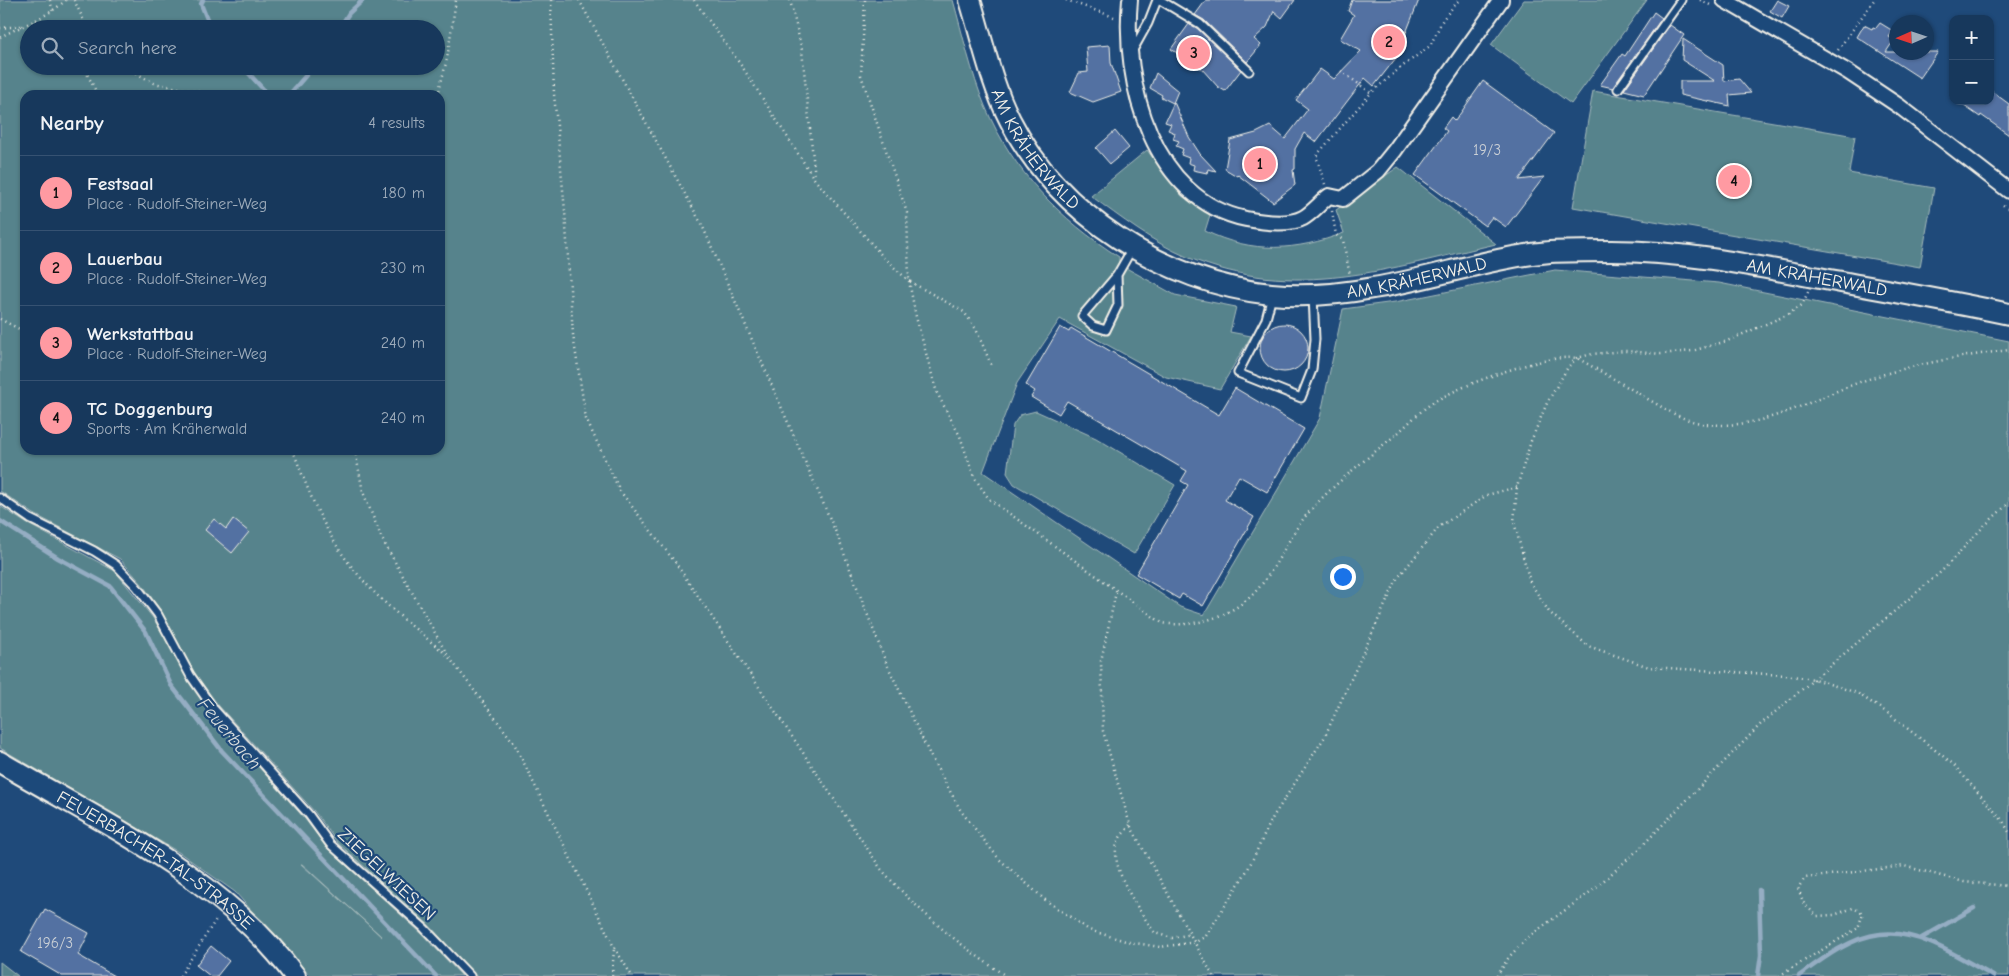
<!DOCTYPE html>
<meta charset="utf-8">
<style>
body{margin:0;font-family:"Comic Neue",sans-serif;background:#244365;color:#f1f3f6}
.controls{position:absolute;right:15px;top:15px;display:grid;overflow:hidden;border-radius:10px;box-shadow:0 1px 4px #0004}
.controls button{width:45px;height:45px;display:grid;place-items:center;padding:0;border:0;border-bottom:1px solid #365272;background:#17385c;color:#f1f3f6;font:25px sans-serif}
.compass{position:absolute;left:1889px;top:15px;width:45px;height:45px;border-radius:50%;background:#17385c;box-shadow:0 1px 4px #0004;rotate:267deg}
.you{position:absolute;left:1342px;top:576px;width:18px;height:18px;margin:-12px;border:4px solid #fff;border-radius:50%;background:#1a73e8;box-shadow:0 0 0 8px #1a73e833}
.badge{display:grid;place-items:center;width:32px;height:32px;border-radius:50%;background:#ff9aa2;color:#111;font-size:16px;font-weight:700}
.pin{position:absolute;translate:-50% -50%;border:2px solid #fff;box-shadow:0 1px 5px #0006}
.list{margin:0;padding:0;list-style:none}
h2{display:flex;justify-content:space-between;align-items:center;height:65px;margin:0;padding:0 20px;font-size:21px}
h2 small{font-size:16px;font-weight:400;color:#9eacbb}
.list li{display:grid;grid-template-columns:32px 1fr auto;gap:15px;align-items:center;box-sizing:border-box;height:75px;padding:0 20px;border-top:1px solid #365272}
.list b{display:block;font-size:19px;white-space:nowrap}
.list p{margin:0;font-size:16px;white-space:nowrap;color:#9eacbb}
.list em{font-size:16px;font-style:normal;color:#9eacbb}
.icon{flex:none;width:28px;height:28px;fill:none;stroke:currentColor;stroke-width:2;stroke-linecap:round;stroke-linejoin:round}
.map{position:relative;flex:none;width:2009px;height:976px;overflow:hidden}
.search{position:absolute;background:#17385c;box-shadow:0 1px 4px #0004;left:20px;top:20px;width:425px;height:55px;display:flex;align-items:center;gap:12px;box-sizing:border-box;padding:0 18px;border-radius:28px;color:#9eacbb;font-size:19px}
.panel{position:absolute;background:#17385c;box-shadow:0 1px 4px #0004;left:20px;top:90px;width:425px;height:365px;border-radius:15px}
.map>svg:first-child{display:block}
</style>
<div class="map">
<svg width="2009" height="976" viewBox="0 0 2009 976">
<rect width="100%" height="100%" fill="#1f4a7a"/>
<filter id="ink" filterUnits="userSpaceOnUse"><feTurbulence type="fractalNoise" baseFrequency=".02" numOctaves="2"/><feDisplacementMap in="SourceGraphic" scale="10" xChannelSelector="R" yChannelSelector="G"/><feConvolveMatrix kernelMatrix="1 2 1 2 8 2 1 2 1" color-interpolation-filters="sRGB"/></filter>
<g filter="url(#ink)">
<path fill="#56838c" stroke="#a5baba" fill-rule="evenodd" d="M0 0H953C963 35 971 73 985 106 1013 172 1060 219 1119 257V264L1175 295 1236 307 1230 332 1251 336 1220 389 1166 377 1060 319 1017 383 983 472 1180 607 1204 615 1320 418 1343 309 1395 302 1555 270 1719 283 2009 341V976H476L429 925 337 842 314 811 219 706 195 674 163 614 142 584 120 559 34 514 0 491ZM29 29H436V66H29ZM25 95H440V450H25Z
M1524 0H1647L1571 104 1491 45Z
M1593 91 1855 136 1849 173 1934 188 1920 267 1573 207Z
M1147 150 1182 196 1210 215 1205 231C1253 254 1296 251 1344 233L1336 210 1398 167 1496 244C1389 268 1295 302 1187 257 1152 242 1121 218 1091 196Z
M1036 411 1096 438 1175 485 1134 554 1014 484 1007 473 1013 425 1020 415Z
M0 506 26 523 115 571 153 618 210 712 305 819 327 848 421 933 462 976H310L235 892 180 853 0 748ZM301 864H302L382 937Z
M0 962 18 976H0Z"/>
<g fill="none" stroke-linecap="round" stroke-linejoin="round">
<path stroke="#95adc3" stroke-width="4.5" d="M203 0 201 4 211 29
M339 29 349 13 363 0
M242 66 263 89 266 95
M289 95 314 66
M0 521 58 558 110 586 146 632 171 685 222 751 436 976
M1920 939 1974 908
M1758 976 1761 955 1759 890
M1799 976C1822 959 1851 937 1880 934 1919 929 1960 958 1993 976"/>
</g>
<path fill="#5271a2" stroke="#f4f1e8" d="M1206 0H1295L1282 18 1274 11 1267 27 1254 39 1261 45 1247 62 1204 20 1195 15Z
M1352 0H1419L1396 58 1374 86 1365 78 1316 142 1304 133 1295 149V169L1293 170 1295 185 1273 202 1238 175 1237 176 1225 169 1230 140 1256 133 1270 126 1285 139 1308 109 1296 100 1320 69 1334 79 1361 51 1340 39 1354 15 1348 11Z
M1777 0 1789 6 1782 18 1770 11Z
M1654 12 1662 18 1613 88 1600 85 1622 54 1625 56Z
M1880 23 1893 31 1889 37 1894 40 1886 52H1938L1920 78 1857 37 1864 25 1872 29 1873 27 1876 28Z
M1189 24 1197 28 1241 70 1225 91 1218 87 1202 69 1171 49Z
M1670 25 1684 35 1644 95 1624 90Z
M1683 39 1723 65 1724 81 1739 79 1751 93 1729 95 1730 106 1680 95V81H1715L1682 60Z
M1110 45 1111 63 1121 92 1093 102 1070 92 1079 73 1088 72 1086 47Z
M1156 73 1178 91 1173 103 1161 97 1162 95 1150 88Z
M1483 81 1554 133 1519 180 1544 177 1506 227 1492 217 1485 226 1415 175 1447 131 1443 128 1451 117 1455 121Z
M1990 90 2009 104V135L1981 115 1980 117 1957 101H1990Z
M1174 102 1189 137 1200 154 1216 171 1208 169 1207 173 1193 170 1194 165 1188 163 1189 158 1181 155 1183 149 1176 146 1179 141 1173 139 1175 133 1168 130 1171 124 1165 122Z
M1115 131 1129 148 1110 164 1096 148Z
M1260 348a24 24 0 1 1 48 0a24 24 0 1 1-48 0Z
M1060 327 1069 332 1071 328 1219 415 1235 388 1304 429 1267 492 1239 476 1225 500 1254 517 1203 606 1182 594 1179 599 1136 574 1188 485 1181 481 1187 471 1067 401 1059 414 1031 397 1035 391 1026 385Z
M214 519 226 529 233 519 249 532 232 553 205 530Z
M45 909 89 933 78 955 114 976H62L21 952Z
M211 946 229 961 217 976H210L196 965Z"/>
<g fill="none" stroke-linecap="round" stroke-linejoin="round">
<defs>
<path id="lane" d="M1160 0 1200 24 1249 71
M1133 50 1148 23 1157 0
M1618 89 1681 0
M1117 275 1118 305 1106 330 1093 326 1082 316 1117 275 1133 247
M1272 296 1266 319 1238 373 1301 398 1312 370 1315 339 1313 296
M0 498 30 519 94 551 116 565 136 586 158 615 190 675 213 708 309 815 330 844 424 928 470 976"/>
<path id="street" d="M1130 0C1122 83 1153 200 1246 219 1262 222 1288 226 1303 218 1312 213 1321 202 1329 196L1343 199 1378 171 1395 150 1501 0
M1724 0 1848 72 1899 106 2009 191"/>
<g id="secondary">
<path id="s1" d="M970 0C982 39 991 83 1010 120 1058 215 1166 283 1271 294 1304 297 1341 294 1373 288 1432 279 1490 257 1550 252 1570 251 1591 251 1611 251 1679 251 1746 264 1814 277 1879 289 1944 300 2009 314"/>
<path id="s2" d="M0 762C103 823 223 878 295 976"/>
</g>
</defs>
<use href="#lane" stroke="#f4f1e8" stroke-width="11"/>
<use href="#street" stroke="#f4f1e8" stroke-width="18"/>
<use href="#secondary" stroke="#f4f1e8" stroke-width="24"/>
<path stroke="#f4f1e8" stroke-width="2.5" stroke-dasharray="1 4" stroke-linecap="butt" d="M50 0 53 12
M74 0 88 29
M551 0 554 94 565 211 573 335 586 419 620 491 675 562 881 869C917 910 960 946 1006 976
M579 0 702 225 837 535 885 660 931 757 961 811 999 859 1044 899 1089 930 1129 942 1160 947 1196 942 1206 936 1248 869 1273 817 1324 738 1397 579 1439 527 1487 495 1517 487
M694 0 743 68 815 180 886 260 909 281 916 317 937 393 960 436 974 477 989 499 1162 623C1191 628 1227 618 1250 597 1272 577 1284 546 1301 522 1325 490 1368 458 1399 432 1411 421 1423 408 1437 400 1467 383 1544 354 1577 358 1600 371 1623 384 1646 398 1664 408 1681 420 1701 423 1764 434 1818 394 1875 377 1919 363 1964 356 2009 350
M790 0 802 50 815 178
M865 0 861 75 907 213 909 281 964 312 976 329 992 367
M1066 0 1114 17
M1700 0 1710 5
M36 21 46 29
M0 28 21 26
M0 37C23 25 46 18 66 0
M1838 50 1874 0
M83 66 98 95
M123 66 154 83 213 95
M1341 71 1371 93 1399 69 1430 46 1443 19 1459 0
M438 95 447 59 456 0
M1325 184 1316 156 1371 93
M2003 205 2009 209
M1332 211 1336 235 1343 240 1350 276
M1808 292 1802 305 1789 314 1727 341 1692 351 1661 354 1625 351 1592 354 1577 358 1568 367 1547 403 1531 441 1517 487 1514 522 1530 582 1549 612 1588 646 1649 667 1785 675 1814 679 1857 693 1889 714 1953 764 2003 821 2009 832
M0 319 25 332
M293 450C308 492 327 538 356 572 381 603 416 629 447 655
M355 450 363 492 382 539 448 656 514 743 614 947 632 976
M1116 592 1101 661 1103 731 1130 825 1213 976
M1130 825C1127 830 1121 835 1118 841 1107 866 1141 913 1155 933L1172 938 1191 934
M180 976 217 918
M612 976 614 949
M1497 976 1509 957 1528 937 1593 890 1638 850 1761 724 1942 571 1983 527 2009 503
M1779 976 1858 928 1863 913 1853 908 1834 915 1817 916 1804 904 1798 888 1805 878 1904 866 1964 882 2009 886"/>
<use href="#lane" stroke="#1f4a7a" stroke-width="7"/>
<use href="#street" stroke="#1f4a7a" stroke-width="14"/>
<use href="#secondary" stroke="#1f4a7a" stroke-width="20"/>
</g>
</g>
<g text-anchor="middle" stroke-width="4.5" stroke-linejoin="round" paint-order="stroke">
<g font-size="15" fill="#ccd1d6">
<text x="1487" y="155">19/3</text>
<text x="55" y="948">196/3</text>
</g>
<g font-size="18" fill="#f4f1e8" stroke="#1f4a7a">
<text dy="6" stroke="none"><textPath href="#s1" startOffset="165">AM KRÄHERWALD</textPath></text>
<text dy="6" stroke="none"><textPath href="#s1" startOffset="600">AM KRÄHERWALD</textPath></text>
<text dy="6" stroke="none"><textPath href="#s1" startOffset="1005">AM KRÄHERWALD</textPath></text>
<text dy="6" stroke="none"><textPath href="#s2" startOffset="184">FEUERBACHER-TAL-STRASSE</textPath></text>
<text transform="translate(387 874) rotate(43)" y="6">ZIEGELWIESEN</text>
</g>
<g font-size="19" font-style="italic" fill="#dce0df" stroke="#1f4a7a">
<text transform="translate(230 733) rotate(50)" y="7">Feuerbach</text>
</g>
</g>
</svg>
<div class="controls">
<button>+</button>
<button>−</button>
</div>
<svg class="compass" viewBox="-18 -18 36 36"><path d="M0-13l5 13h-10z" fill="#e53935"/><path d="M0 13l5-13h-10z" fill="#9eacbb"/></svg>
<div class="you"></div>
<div class="pin badge" style="left:1260px;top:164px">1</div>
<div class="pin badge" style="left:1389px;top:42px">2</div>
<div class="pin badge" style="left:1194px;top:53px">3</div>
<div class="pin badge" style="left:1734px;top:181px">4</div>
<div class="search"><svg class="icon" aria-label="search" viewBox="0 0 24 24"><circle cx="10" cy="10" r="6"/><path d="M15 15l6 6"/></svg>Search here</div>
<section class="panel">
<h2>Nearby<small>4 results</small></h2>
<ul class="list">
<li><span class="badge">1</span><div><b>Festsaal</b><p>Place · Rudolf-Steiner-Weg</p></div><em>180 m</em></li>
<li><span class="badge">2</span><div><b>Lauerbau</b><p>Place · Rudolf-Steiner-Weg</p></div><em>230 m</em></li>
<li><span class="badge">3</span><div><b>Werkstattbau</b><p>Place · Rudolf-Steiner-Weg</p></div><em>240 m</em></li>
<li><span class="badge">4</span><div><b>TC Doggenburg</b><p>Sports · Am Kräherwald</p></div><em>240 m</em></li>
</ul>
</section>
</div>
